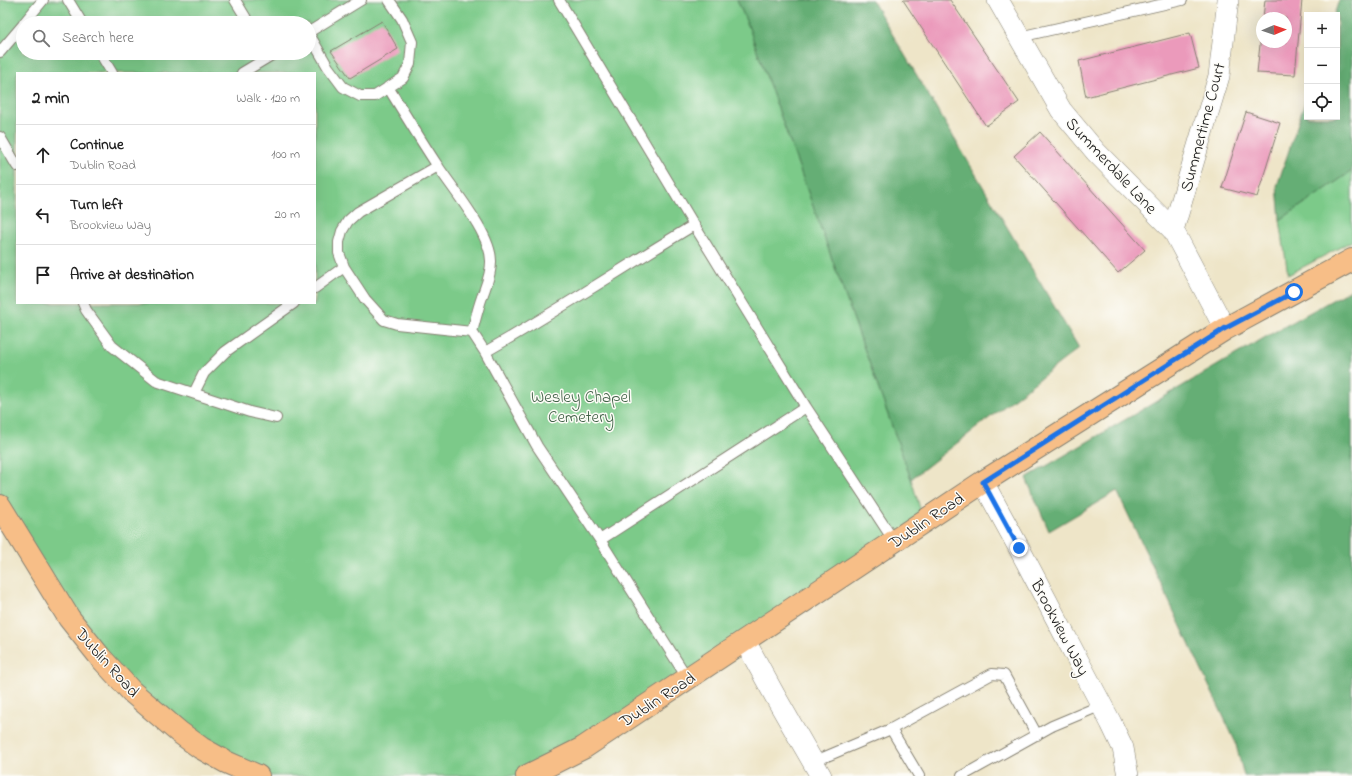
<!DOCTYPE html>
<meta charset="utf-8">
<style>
body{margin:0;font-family:"Indie Flower",sans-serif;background:#f6f6f6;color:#222}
.controls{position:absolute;right:12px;top:12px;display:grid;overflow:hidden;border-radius:0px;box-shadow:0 4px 16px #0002}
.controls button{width:36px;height:36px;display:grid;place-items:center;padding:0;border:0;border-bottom:1px solid #e0e0e0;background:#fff;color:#222;font:20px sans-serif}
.compass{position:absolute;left:1256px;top:12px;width:36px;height:36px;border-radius:50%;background:#fff;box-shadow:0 4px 16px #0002;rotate:88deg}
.stop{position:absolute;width:12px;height:12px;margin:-9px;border:3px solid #1a73e8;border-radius:50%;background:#fff}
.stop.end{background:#1a73e8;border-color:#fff;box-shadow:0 1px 4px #0008}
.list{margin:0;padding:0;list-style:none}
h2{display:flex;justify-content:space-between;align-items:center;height:52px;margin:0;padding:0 16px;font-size:17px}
h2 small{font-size:13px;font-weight:400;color:#767676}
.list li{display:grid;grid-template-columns:26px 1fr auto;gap:12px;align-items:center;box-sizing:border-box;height:60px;padding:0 16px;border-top:1px solid #e0e0e0}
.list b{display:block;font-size:15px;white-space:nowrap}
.list p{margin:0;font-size:13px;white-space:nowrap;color:#767676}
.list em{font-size:13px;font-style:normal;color:#767676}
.icon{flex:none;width:22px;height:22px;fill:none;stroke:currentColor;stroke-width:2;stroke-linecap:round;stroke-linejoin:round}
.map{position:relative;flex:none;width:1352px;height:776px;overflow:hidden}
.search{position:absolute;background:#fff;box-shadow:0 4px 16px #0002;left:16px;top:16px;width:300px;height:44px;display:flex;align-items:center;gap:10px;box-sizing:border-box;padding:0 14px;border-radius:22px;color:#767676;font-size:15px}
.panel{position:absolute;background:#fff;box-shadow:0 4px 16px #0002;left:16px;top:72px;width:300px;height:232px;border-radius:0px}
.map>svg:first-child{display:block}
</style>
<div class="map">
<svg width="1352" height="776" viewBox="0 0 1352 776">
<rect width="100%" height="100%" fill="#fdfcf7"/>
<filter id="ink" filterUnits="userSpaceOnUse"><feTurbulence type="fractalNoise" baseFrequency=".025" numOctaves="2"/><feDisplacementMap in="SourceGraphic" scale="8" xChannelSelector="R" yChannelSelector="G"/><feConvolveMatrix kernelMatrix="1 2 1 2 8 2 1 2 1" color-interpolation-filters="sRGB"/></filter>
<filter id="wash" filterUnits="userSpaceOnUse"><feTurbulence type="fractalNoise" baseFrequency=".012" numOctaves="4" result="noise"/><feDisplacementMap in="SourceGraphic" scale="16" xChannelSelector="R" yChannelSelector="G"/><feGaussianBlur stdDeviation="0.9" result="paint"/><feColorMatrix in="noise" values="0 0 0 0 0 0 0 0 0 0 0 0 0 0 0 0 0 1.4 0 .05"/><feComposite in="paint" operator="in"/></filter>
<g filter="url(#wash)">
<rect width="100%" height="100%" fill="#eee5c8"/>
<path fill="#7cca89" stroke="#4c7352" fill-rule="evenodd" d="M0 0H737L748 25 911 479 924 521 527 776H258L132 692 0 506ZM23 23H309V53H23ZM17 73H315V303H17Z
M1352 171V241L1288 275 1280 220Z"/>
<path fill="#65ae75" stroke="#406548" d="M737 0H872L1079 348 911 479 748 25Z
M1339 0H1352V171L1280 220 1277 186 1307 96V117H1337V15H1334Z
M1352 289V776H1244L1235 741 1117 491 1049 531 1026 478 1269 335Z"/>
<g id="blocks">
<path fill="#eb9abb" d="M903 0H950L1019 102 986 126Z
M1265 0H1302L1295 75 1257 73 1261 35 1262 42H1286V18H1263Z
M382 21 398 49 350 78 331 51Z
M1190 33 1199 68 1086 97 1079 61Z
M1246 112 1280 123 1257 197 1222 188Z
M1040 132 1145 250 1118 273 1014 156Z"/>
</g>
</g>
<g filter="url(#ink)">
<use href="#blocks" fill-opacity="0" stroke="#858072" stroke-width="1"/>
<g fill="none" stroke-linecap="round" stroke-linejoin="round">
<defs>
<path id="lane" d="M68 0 82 23
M235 0 249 23
M559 0 694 225 806 407 894 541
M24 23 43 0
M309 32 361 0
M309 34 328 67 343 87 360 96H375L403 78 410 64 412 42 402 19 389 0
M1019 37 1182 0
M0 52 23 25
M100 53 112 73
M242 73 275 53
M388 87C404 113 420 139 437 165 452 188 492 235 491 262 491 275 486 285 482 297 478 308 475 321 472 332L397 324 384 320 365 299 344 267 339 253V242L342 231 348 221 358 212 438 166
M0 137 17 166
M315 288 344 267
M83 303 86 310 112 346 156 381 250 412 276 418
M472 332 485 352C556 312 624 267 694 225
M485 352 537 446 600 540 806 407
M194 393 204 373 225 352 294 303
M600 540 688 679
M891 729 992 674 1004 675 1037 735
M813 762 891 729 919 776
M962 776 1052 726 1102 705"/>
<path id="street" d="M998 0 1061 110 1096 152 1173 230 1225 329
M1173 230 1219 76 1228 0
M983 482 1019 548 1111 723 1123 748 1128 776
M745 641 775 696 821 776"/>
<path id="primary" d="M0 506 69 618 100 657 132 692 179 732 201 748 226 762 258 776
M527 776 583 748 983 482 1225 329 1352 260"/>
</defs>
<use href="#lane" stroke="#858072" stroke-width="12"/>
<use href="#street" stroke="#858072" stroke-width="22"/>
<use href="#primary" stroke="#858072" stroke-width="24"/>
<use href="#lane" stroke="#fff" stroke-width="10"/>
<use href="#street" stroke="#fff" stroke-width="21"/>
<use href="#primary" stroke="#f7be87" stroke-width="22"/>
</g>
</g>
<g fill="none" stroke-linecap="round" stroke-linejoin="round" filter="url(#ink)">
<path stroke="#1a73e8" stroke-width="5" d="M1019 548 983 482 1224 329 1294 292"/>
</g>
<g text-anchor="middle" stroke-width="3" stroke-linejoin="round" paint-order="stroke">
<g font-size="17" fill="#1c1c1c" stroke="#fdfcf7">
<text transform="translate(1202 127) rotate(-75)" y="6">Summertime Court</text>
<text transform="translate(1112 165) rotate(47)" y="6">Summerdale Lane</text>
<text transform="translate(926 520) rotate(-34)" y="6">Dublin Road</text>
<text transform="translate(1061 627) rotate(62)" y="6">Brookview Way</text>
<text transform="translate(108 662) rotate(48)" y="6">Dublin Road</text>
<text transform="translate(657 699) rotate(-33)" y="6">Dublin Road</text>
</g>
<g font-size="17" fill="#426248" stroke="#fdfcf7">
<text x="581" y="402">Wesley Chapel<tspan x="581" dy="20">Cemetery</tspan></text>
</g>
</g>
</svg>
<div class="controls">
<button>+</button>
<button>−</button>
<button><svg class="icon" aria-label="locate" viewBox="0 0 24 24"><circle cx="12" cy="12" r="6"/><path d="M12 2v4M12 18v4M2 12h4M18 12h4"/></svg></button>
</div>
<svg class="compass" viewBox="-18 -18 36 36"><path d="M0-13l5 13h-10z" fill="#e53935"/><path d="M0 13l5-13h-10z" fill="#767676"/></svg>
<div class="stop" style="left:1294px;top:292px"></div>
<div class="stop end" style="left:1019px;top:548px"></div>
<div class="search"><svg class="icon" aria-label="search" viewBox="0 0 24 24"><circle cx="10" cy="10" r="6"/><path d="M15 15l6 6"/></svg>Search here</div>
<section class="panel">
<h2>2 min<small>Walk · 120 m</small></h2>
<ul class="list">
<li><svg class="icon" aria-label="ahead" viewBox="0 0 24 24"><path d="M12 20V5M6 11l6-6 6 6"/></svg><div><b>Continue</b><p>Dublin Road</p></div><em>100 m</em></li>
<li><svg class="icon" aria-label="left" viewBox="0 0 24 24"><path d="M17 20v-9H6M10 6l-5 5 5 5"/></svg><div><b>Turn left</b><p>Brookview Way</p></div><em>20 m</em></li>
<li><svg class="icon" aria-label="arrive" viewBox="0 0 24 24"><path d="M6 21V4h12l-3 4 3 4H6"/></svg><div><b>Arrive at destination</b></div></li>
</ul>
</section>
</div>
